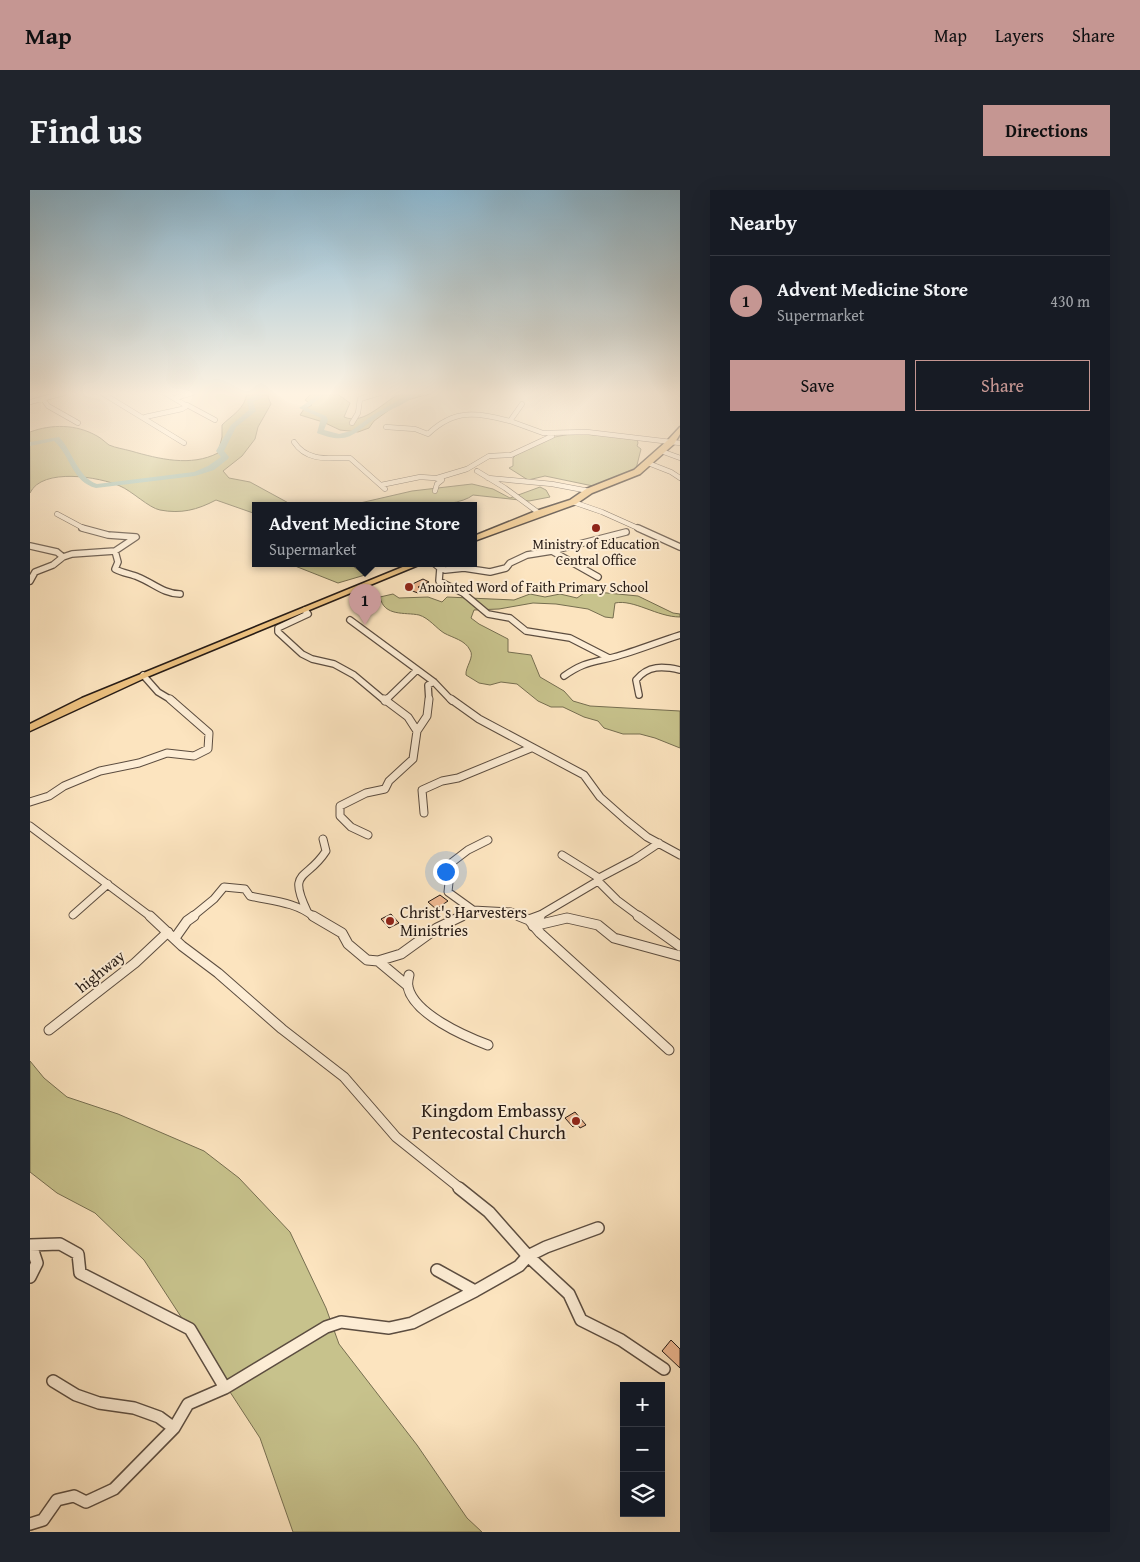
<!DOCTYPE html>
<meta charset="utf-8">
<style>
body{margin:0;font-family:"Gentium Book Plus",serif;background:#20242c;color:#f1f3f6}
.controls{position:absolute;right:15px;bottom:15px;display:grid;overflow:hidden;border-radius:0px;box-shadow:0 5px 20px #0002}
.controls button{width:45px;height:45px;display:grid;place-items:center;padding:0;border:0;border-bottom:1px solid #363941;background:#171b24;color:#f1f3f6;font:25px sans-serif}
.you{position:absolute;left:415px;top:681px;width:18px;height:18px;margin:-12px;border:4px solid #fff;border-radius:50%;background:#1a73e8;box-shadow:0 0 0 8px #1a73e833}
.badge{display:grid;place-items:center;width:32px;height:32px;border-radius:50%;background:#c59692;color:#111;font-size:16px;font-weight:700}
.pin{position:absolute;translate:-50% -41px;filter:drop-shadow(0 1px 2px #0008)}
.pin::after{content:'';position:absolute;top:26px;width:18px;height:15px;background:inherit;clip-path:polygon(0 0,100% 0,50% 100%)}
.popup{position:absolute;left:222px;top:312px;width:225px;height:65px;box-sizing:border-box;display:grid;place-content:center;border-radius:0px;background:#171b24;filter:drop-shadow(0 1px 4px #0005);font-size:16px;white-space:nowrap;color:#9ea1a6}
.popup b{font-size:19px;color:#f1f3f6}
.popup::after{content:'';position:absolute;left:50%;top:100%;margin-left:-10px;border:10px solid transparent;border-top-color:#171b24}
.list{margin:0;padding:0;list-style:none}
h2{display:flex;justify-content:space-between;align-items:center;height:65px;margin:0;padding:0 20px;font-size:21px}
h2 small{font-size:16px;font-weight:400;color:#9ea1a6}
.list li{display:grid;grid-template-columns:32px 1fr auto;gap:15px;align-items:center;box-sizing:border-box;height:90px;padding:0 20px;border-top:1px solid #363941}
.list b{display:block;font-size:19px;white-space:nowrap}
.list p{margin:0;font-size:16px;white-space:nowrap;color:#9ea1a6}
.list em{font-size:16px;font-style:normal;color:#9ea1a6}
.actions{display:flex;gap:10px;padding:15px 20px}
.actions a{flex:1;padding:11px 0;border:1px solid #c59692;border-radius:0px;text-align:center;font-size:18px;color:#c59692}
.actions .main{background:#c59692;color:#111}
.icon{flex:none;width:28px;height:28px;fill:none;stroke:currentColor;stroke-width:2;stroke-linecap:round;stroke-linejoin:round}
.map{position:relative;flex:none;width:650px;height:1342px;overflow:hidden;border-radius:0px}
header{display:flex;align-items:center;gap:30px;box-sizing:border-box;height:70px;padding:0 25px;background:#c59692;color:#111}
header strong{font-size:24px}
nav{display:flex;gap:28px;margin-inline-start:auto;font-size:18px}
.intro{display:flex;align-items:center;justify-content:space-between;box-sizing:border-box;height:120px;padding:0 30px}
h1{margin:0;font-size:35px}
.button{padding:12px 22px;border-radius:0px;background:#c59692;color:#111;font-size:18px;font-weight:700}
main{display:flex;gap:30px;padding:0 30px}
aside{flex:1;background:#171b24;border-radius:0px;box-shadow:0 5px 20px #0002}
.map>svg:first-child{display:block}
</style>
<header>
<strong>Map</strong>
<nav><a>Map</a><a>Layers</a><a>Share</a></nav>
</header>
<div class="intro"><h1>Find us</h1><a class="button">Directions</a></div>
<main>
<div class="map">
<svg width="650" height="1342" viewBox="0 0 650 1342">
<rect width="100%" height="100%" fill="#fce4bf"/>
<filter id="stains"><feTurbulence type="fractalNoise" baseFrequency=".004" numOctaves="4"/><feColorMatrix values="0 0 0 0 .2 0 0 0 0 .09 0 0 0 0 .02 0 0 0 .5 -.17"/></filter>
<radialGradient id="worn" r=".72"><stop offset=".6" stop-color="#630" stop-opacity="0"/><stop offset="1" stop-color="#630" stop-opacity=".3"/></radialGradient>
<path fill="#c7c28c" stroke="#766e50" d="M217 203H238V207L241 214 228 237 225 249 212 266 193 281 199 288 220 292 264 316H226V324L186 310C167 320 151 324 130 320 119 318 102 301 90 296 70 287 12 277 0 303V242C22 234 46 234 67 246 71 248 75 252 79 255 86 258 94 259 101 261 129 269 161 277 188 263L192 247V235C202 225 215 219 217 203Z
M282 203H306L320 213 314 227C335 236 354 210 372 203 376 200 396 203 403 203L370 212 344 231 339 238 328 242 310 240 293 232 270 225 274 219 282 215 275 210Z
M545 243 607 249 608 253 607 256 611 259 606 279 563 296 515 286 498 290 479 278 483 276V268L486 265 515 249Z
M442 294 463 299 480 308 510 297 516 300 520 307 499 311 443 305C424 321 345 316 317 316L382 301Z
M260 374H320L335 385 308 393Z
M557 401 608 406 643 423 650 424V427C627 427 604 409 585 413L583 428 575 427 558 419 526 414 503 413 469 419 444 420 441 428 449 434 478 449V462L501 465 510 487 534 501 543 511 560 516 650 521V558L625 548 610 544H593L574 538 568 531 554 527 533 517H521L508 511 487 494 471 492 460 495 449 493 436 485C435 477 445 467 440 460 435 450 423 448 414 443 406 438 399 428 389 425 375 422 354 427 350 407L363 404 369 408 398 407 412 412 417 407 484 410 500 404 515 407 530 404 547 408Z
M0 871 14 888 37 907 88 924 174 961 209 988 260 1042 296 1118 309 1154 387 1255 437 1328 452 1342H263L230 1248 114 1070 65 1023 27 1003 0 982Z"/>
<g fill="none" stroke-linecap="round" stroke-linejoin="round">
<path fill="#9fbfb2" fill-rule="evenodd" d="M231 203H239L223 212 226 221 206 237 194 261 199 267 198 269 184 280 165 286 66 298C42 292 41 266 24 251L0 256V252L29 247C43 261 47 287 67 294L164 282 178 276 191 267 186 261 201 235 219 220 217 210Z
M291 203H301L292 206 277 218 296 226 298 230 294 240 309 244 321 241 343 225 381 203H388C378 213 363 218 351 225 325 240 322 257 287 243L291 228 269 218Z"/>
</g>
<path fill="#edb790" stroke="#261b15" d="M393 389 399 392 388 397 393 399 388 403 374 398Z
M410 705 418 711 406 719 398 712Z
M361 724 369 733 359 738 351 729Z
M545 922 556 935 550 938 547 934 543 937 535 928Z
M641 1150 650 1159V1178L632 1161Z"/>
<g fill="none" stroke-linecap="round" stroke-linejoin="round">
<defs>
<path id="minor-far4" d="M72 203 154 253
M145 208 162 203
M13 209 18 216 48 233
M0 212 34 203
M492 214 480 231 513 243 557 242 650 253
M157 215 185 230
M115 227 152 219 157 216 135 203
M322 233 328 223 330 209 350 203
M356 237 385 239 398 244C425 218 447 223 480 231
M264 252C277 272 299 268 320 268L355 299
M631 261 650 268
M618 273 641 282 650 288
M447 281 475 298 509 323
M407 288 437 279 459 266 481 265 522 246
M458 288 522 294 559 301
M351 295 390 287 405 288 412 290 407 294 405 301
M543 312 572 322 610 339
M27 324 55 339"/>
<path id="minor-far3" d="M608 338 650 357
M0 356 27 362 33 367
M85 361 88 372 85 379C92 383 101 384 108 387 123 393 134 404 150 404
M522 361 568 387
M405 374 410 378 409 391 433 403 458 424 480 428 496 441 540 448 579 468
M410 378 415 380 434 378 460 382 476 378 480 373 497 365 522 361 596 342
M0 391 5 382 23 375 33 367 42 364 85 361 106 347 78 345 52 338
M275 420 278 424 248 438V442L272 464 282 469 304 474 324 485 355 511
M320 430 404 492 422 511
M113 485 128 502 143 511
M534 486C554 472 561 473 584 467 606 461 628 452 650 445
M609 505 606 490C618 475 633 476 650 480
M355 511 387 480
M399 511 398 495 404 492"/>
<path id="minor-far2" d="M354 509 378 527 387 541
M421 509 449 529 554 585 570 607 596 630 617 647 650 665
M355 511 357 509
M0 612 19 606 34 596 70 581 109 573 137 563 164 566 178 559 179 543 140 509
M394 623 392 600 412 591 428 588 501 558
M0 636 121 727
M338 645 321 637 310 626V616L336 603 355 599 359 591 383 569 387 541 397 526 399 509
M569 688 605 669 629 653
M568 691 587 710 610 727
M443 720 481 722 492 727
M277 721C257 679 277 691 296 661L293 649
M43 725 78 694
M162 727 184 709 194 697 215 699 220 706C242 711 266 712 284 727
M429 727 443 720 418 702 421 673 438 660 458 650
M507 727 568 691 569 688 532 665"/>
<path id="minor-far1" d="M120 726 152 756 188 783 252 839 314 887 366 947 431 999
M283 726 312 743 318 754 337 770 348 771 371 764 407 738 432 726
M489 726 499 730
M510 726 499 730 510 743 639 860
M608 726 650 756
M503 736 537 728 568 735 584 748 650 766
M145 748 157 731 164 726
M348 771 378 796
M379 785C378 789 377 793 378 797 384 824 434 846 458 855
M19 840 105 773 138 742"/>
<path id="minor" d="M429 998 459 1022 498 1066 516 1057 568 1038
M0 1055 30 1054 48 1064 50 1083 160 1139 195 1198 158 1214 144 1238 84 1299 56 1312 44 1306 27 1310 13 1330 0 1334
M407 1080 445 1101 489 1076 498 1066 539 1104 551 1130 591 1150 634 1179
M0 1087 7 1073 1 1055
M23 1191 46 1205 69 1213 104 1218 129 1227 144 1238
M195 1198 296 1137 311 1132 359 1138 382 1133 445 1101"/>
<path id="primary" d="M650 237V244L644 254 610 284 562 303 546 314 444 351V346L506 321 540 310 556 299 604 280 638 250Z
M380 374H391L117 487 0 541V534L52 508Z"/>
</defs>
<use href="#minor-far4" stroke="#5c4d40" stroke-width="5.5"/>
<use href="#minor-far3" stroke="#5c4d40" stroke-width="8"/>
<use href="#minor-far2" stroke="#5c4d40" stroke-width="9"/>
<use href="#minor-far1" stroke="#5c4d40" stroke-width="11"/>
<use href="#minor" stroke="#5c4d40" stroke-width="14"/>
<use href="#primary" stroke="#261b15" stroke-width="3"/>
<use href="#minor-far4" stroke="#fdedd5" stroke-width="4.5"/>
<use href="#minor-far3" stroke="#fdedd5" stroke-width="5.5"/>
<use href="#minor-far2" stroke="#fdedd5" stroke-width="7"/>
<use href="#minor-far1" stroke="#fdedd5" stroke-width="9"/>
<use href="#minor" stroke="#fdedd5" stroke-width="11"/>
<use href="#primary" fill="#eec280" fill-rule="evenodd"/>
</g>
<linearGradient id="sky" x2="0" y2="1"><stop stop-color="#8bb8d2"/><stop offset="0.52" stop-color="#fef3e2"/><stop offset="1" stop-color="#fef3e2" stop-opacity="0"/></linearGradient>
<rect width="650" height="391" fill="url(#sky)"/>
<g fill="#8f2418" stroke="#fdedd5" stroke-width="2">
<circle cx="566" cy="338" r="5"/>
<circle cx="379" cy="397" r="5"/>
<circle cx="360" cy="731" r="5"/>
<circle cx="546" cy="931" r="5"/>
</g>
<g text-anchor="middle" stroke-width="4" stroke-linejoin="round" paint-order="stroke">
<g font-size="14" fill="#261b15" stroke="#fdedd5">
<text x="566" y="359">Ministry of Education<tspan x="566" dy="16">Central Office</tspan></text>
<text x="389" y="402" text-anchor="start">Anointed Word of Faith Primary School</text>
</g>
<g font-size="16" fill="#261b15" stroke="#fdedd5" text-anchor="start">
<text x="370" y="728">Christ's Harvesters<tspan x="370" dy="18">Ministries</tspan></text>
</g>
<g font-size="16" fill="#261b15" stroke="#fdedd5">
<text transform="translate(70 781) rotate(-39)" y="6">highway</text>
</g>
<g font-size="19" fill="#261b15" stroke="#fdedd5" text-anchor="end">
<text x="536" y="927">Kingdom Embassy<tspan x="536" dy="22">Pentecostal Church</tspan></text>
</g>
</g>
<rect width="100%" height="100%" filter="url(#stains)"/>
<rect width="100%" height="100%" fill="url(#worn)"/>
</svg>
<div class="controls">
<button>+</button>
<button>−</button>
<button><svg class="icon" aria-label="layers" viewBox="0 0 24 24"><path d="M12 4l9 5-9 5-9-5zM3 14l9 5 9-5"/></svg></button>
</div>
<div class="you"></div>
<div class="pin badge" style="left:335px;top:435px">1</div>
<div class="popup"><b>Advent Medicine Store</b>Supermarket</div>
</div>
<aside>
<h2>Nearby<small></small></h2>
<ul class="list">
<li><span class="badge">1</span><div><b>Advent Medicine Store</b><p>Supermarket</p></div><em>430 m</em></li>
</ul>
<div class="actions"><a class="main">Save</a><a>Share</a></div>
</aside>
</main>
